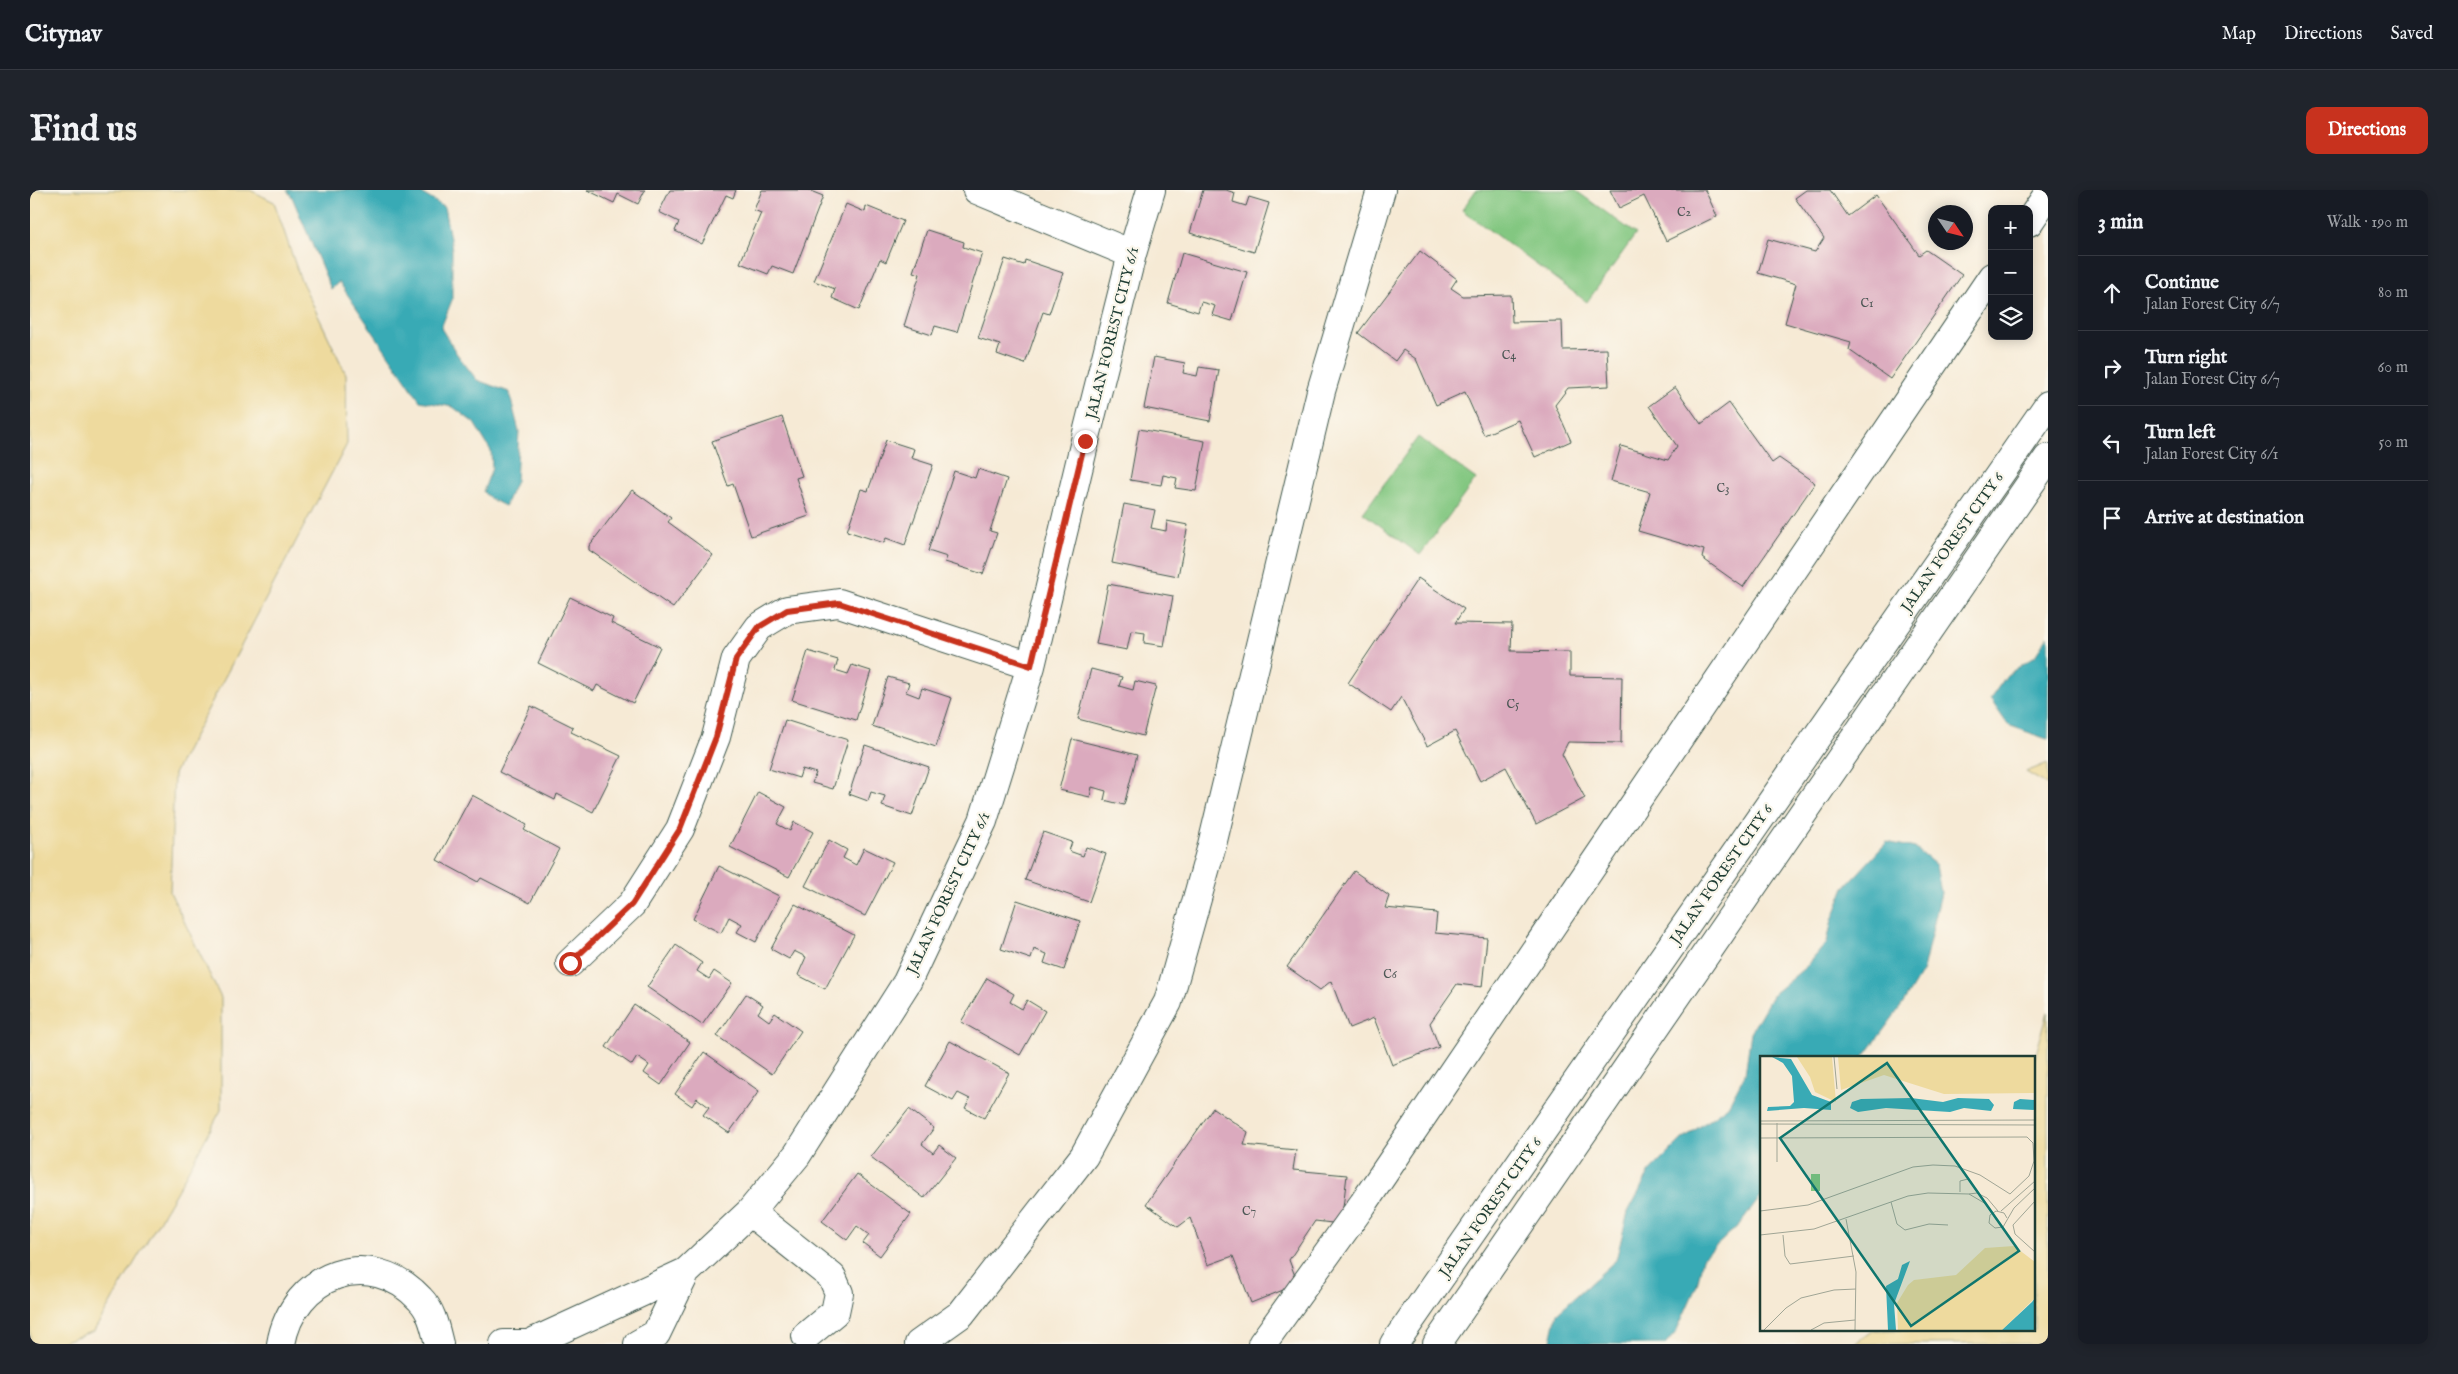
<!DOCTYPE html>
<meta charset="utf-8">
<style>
body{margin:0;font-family:"IM FELL English",serif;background:#20242c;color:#f1f3f6}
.controls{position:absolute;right:15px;top:15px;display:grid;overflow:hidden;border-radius:10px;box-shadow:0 2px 12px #0003}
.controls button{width:45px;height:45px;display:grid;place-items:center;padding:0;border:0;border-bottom:1px solid #363941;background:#171b24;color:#f1f3f6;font:25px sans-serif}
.compass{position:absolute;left:1898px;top:15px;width:45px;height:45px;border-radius:50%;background:#171b24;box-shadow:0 2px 12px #0003;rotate:125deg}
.stop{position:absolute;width:15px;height:15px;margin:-11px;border:4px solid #c8321e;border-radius:50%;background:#fff}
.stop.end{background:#c8321e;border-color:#fff;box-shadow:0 1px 5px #0008}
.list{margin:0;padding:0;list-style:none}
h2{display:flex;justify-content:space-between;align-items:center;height:65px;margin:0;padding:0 20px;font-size:21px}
h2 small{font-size:16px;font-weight:400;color:#9ea1a6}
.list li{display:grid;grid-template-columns:32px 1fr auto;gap:15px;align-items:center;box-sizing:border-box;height:75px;padding:0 20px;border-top:1px solid #363941}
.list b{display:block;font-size:19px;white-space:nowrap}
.list p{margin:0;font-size:16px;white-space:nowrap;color:#9ea1a6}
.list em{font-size:16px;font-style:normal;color:#9ea1a6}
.icon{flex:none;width:28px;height:28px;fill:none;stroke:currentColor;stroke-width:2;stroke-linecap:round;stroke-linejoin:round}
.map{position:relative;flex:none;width:2018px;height:1154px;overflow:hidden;border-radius:10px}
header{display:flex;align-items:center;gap:30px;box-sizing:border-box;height:70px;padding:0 25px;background:#171b24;border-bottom:1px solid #363941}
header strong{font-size:24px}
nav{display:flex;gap:28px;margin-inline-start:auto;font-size:18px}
.intro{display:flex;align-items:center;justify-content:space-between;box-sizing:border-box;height:120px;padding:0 30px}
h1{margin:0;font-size:35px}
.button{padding:12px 22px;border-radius:10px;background:#c8321e;color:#fff;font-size:18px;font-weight:700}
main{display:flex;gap:30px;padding:0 30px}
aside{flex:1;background:#171b24;border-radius:10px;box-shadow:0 2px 12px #0003}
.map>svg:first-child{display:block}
</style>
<header>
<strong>Citynav</strong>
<nav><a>Map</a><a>Directions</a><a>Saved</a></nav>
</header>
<div class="intro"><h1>Find us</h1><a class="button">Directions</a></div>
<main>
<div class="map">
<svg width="2018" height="1154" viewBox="0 0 2018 1154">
<rect width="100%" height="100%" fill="#fbf7ec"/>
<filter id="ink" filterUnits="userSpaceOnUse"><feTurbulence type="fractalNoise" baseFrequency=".02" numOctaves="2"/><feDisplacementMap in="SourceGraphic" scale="10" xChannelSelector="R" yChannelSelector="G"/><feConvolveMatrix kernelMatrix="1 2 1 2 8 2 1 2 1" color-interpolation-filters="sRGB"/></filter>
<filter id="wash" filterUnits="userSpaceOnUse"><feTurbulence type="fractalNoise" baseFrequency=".0096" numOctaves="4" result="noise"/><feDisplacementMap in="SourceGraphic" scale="20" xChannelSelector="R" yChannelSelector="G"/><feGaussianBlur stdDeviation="1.12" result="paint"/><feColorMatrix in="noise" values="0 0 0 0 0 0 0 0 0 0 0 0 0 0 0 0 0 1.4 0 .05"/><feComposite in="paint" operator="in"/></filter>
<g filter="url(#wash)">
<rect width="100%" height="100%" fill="#f6ead5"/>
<path fill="#83c781" stroke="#51825a" d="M1446 0H1545L1606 44 1557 112 1432 20Z
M1388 247 1446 289 1390 365 1333 323Z"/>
<path fill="#eeda9e" stroke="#868c69" d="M0 0H220L244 12 270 88 316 184 317 254 144 584 140 702 191 808V920L148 999 64 1141 25 1154H0Z
M2018 573V595L1996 582Z
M2018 822V1154H1824L1843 1140H2004V871Z"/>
<path fill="#39aab5" stroke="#2c7474" d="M257 0H386L414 17 422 59V110L411 138 427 164 447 190 479 202 489 241 486 291 475 316 461 309 453 302 462 278 461 261 444 233 423 217 390 211 309 92 301 99 262 7Z
M2018 446V549H2017L1978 535 1960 509 1977 485 2005 466Z
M1857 652 1885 658 1906 675 1911 703 1893 780 1872 815 1833 868H1732V1005L1711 1033 1673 1068 1667 1095 1646 1142 1636 1154H1518L1521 1150 1527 1123 1586 1070 1598 1022 1620 981 1651 950 1698 916 1715 884 1721 842 1743 804 1778 775 1797 752 1802 730 1815 697Z"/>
<g id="blocks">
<path fill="#dbaabe" d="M557 0H615L608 14 588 4 584 13Z
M640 0H706L703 8 696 5 672 54 645 41 649 32 629 22Z
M732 0H778L793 6 763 84 742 76 738 84 710 73 731 23 724 20Z
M1173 0H1196L1205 3 1203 12 1216 16 1219 7 1239 13 1224 62 1160 43Z
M1580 0H1675L1687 26 1636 51 1614 6 1589 18Z
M1776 0H1800L1818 26 1846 5 1889 65 1896 60 1932 85 1860 189 1819 160 1821 152 1755 133 1766 94 1728 83 1738 49 1785 62 1794 48 1765 8Z
M816 14 835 22 836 16 873 31 856 72 850 69 829 120 802 108 805 99 784 91Z
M897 40 934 52 933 57 952 63 927 142 905 136 902 145 874 136 890 84 883 82Z
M1390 61 1427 89 1421 98 1433 106 1481 105 1482 132 1532 131 1533 160 1577 159 1579 196 1538 198 1525 215 1541 251 1505 267 1488 230 1454 245 1435 202 1406 215 1386 169 1373 160 1365 171 1328 143Z
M1152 63 1217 82 1202 131 1182 125 1185 116 1171 112 1168 122 1138 113Z
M975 69 994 75 995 70 1033 83 1019 124 1013 122 995 174 967 164 970 155 948 148Z
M1124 167 1155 173 1153 183 1167 186 1169 177 1189 180 1180 231 1114 218Z
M1645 197 1671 234 1699 213 1742 273 1749 268 1785 293 1713 397 1672 368 1674 360 1608 341 1620 302 1581 291 1591 256 1638 270 1647 256 1619 216Z
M752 227 772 286 766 288 779 326 721 346 703 294 698 296 682 251Z
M1109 239 1175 251 1166 301 1145 298 1147 288 1133 285 1131 295 1100 290Z
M856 250 884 259 881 268 903 275 875 355 856 348 854 353 817 341 831 299 838 301Z
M948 279 977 289 960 341 967 343 953 384 915 372 917 367 898 361 924 281 945 288Z
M602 300 641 328 638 332 683 365 643 418 559 360V356Z
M1094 314 1125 320 1121 338 1136 341 1137 331 1158 335 1148 386 1082 373Z
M1388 388 1434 419 1425 433 1482 434 1481 461 1540 462V486L1592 487 1591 553 1538 552 1532 564 1555 608 1506 634 1476 577 1450 591 1425 541 1397 556 1371 507 1361 522 1318 493Z
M1078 394 1143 406 1134 456 1114 453 1115 443 1101 441 1097 460 1066 454Z
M540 407 583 428 581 433 630 457 603 513 567 495 564 501 508 473Z
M778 461 808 470 805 480 818 484 822 475 841 481 826 530 762 510Z
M1061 479 1092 487 1089 496 1103 500 1105 491 1126 496 1113 546 1048 529Z
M858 487 879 493 876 502 889 507 892 498 922 508 906 557 842 536Z
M501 516 543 537 541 542 591 566 563 622 527 604 525 610 469 582Z
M755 530 818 550 803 599 782 593 786 583 772 579 769 588 739 579Z
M1042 549 1107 565 1094 615 1074 610 1076 601 1062 597 1060 607 1029 600Z
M835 555 899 577 882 626 852 616 855 606 841 602 838 611 819 604Z
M728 602 756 617 747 634 760 641 764 632 783 642 759 687 700 657Z
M442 605 497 635 494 640 529 659 500 713 451 688 448 692 407 670Z
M1013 642 1042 652 1039 661 1053 666 1056 657 1076 664 1059 712 995 690Z
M799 650 817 660 813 668 826 675 834 658 863 672 835 726 775 696Z
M689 676 749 706 726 752 707 742 712 734 699 727 691 743 663 729Z
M1324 681 1359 706 1355 718 1407 723 1405 743 1457 748 1452 797 1427 794 1400 833 1409 857 1362 875 1344 828 1319 838 1301 791 1290 800 1257 777Z
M987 710 1050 731 1034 780 1014 773 1017 764 1004 759 1001 769 971 759Z
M765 714 824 745 795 799 768 785 776 767 764 761 759 769 741 759Z
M646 755 672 773 667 781 679 789 684 781 702 793 672 835 617 797Z
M957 788 984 804 980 812 992 819 997 810 1015 821 990 865 931 832Z
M716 804 733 815 728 823 739 831 745 823 771 841 742 884 687 846Z
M604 815 660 852 631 895 614 883 619 875 607 867 602 875 576 857Z
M920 851 979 883 954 928 935 918 940 909 928 903 923 911 895 896Z
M674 862 729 901 699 943 673 925 679 917 667 908 662 916 645 904Z
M1183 918 1218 942 1214 955 1266 960 1263 980 1317 985 1311 1034 1285 1031 1259 1070 1268 1094 1221 1113 1203 1066 1178 1075 1160 1028 1148 1037 1116 1014Z
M879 919 904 938 892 954 903 963 909 955 926 968 894 1008 841 967Z
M827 984 881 1024 850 1066 833 1053 839 1045 827 1036 817 1050 792 1031Z"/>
</g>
</g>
<g filter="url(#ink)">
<use href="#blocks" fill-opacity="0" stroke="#3f574c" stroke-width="1"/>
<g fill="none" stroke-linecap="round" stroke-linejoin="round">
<defs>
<path id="minor" d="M947 0 1102 64
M1999 32 2018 4
M540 773 602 714 650 639 686 547 706 469 729 437 757 420 809 413 1001 476
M720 1022 802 1087 809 1103 805 1122 776 1146
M251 1154C263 1084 340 1055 390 1109 402 1121 405 1138 409 1154
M474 1154H499L656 1082 720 1022 767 965 877 792 953 631 1001 476 1055 251 1102 64 1121 0
M608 1154 626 1144 656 1082
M889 1154 931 1124 1054 966 1138 812 1181 659 1291 201 1351 0
M1232 1154 1333 1014 1962 87
M1364 1154 2018 215
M1407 1154 2018 268"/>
</defs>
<use href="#minor" stroke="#3f574c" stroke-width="30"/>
<use href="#minor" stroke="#fff" stroke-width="28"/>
</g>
</g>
<g fill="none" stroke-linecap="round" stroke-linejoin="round" filter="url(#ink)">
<path stroke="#c8321e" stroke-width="6" d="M540 773 602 714 650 639 686 547 706 469 729 437 757 420 809 413 1001 476 1055 251"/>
</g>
<g text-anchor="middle" stroke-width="4.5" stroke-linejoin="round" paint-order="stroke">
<g font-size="12" fill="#4e5856">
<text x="1654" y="26">C2</text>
<text x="1837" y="117">C1</text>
<text x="1479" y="169">C4</text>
<text x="1693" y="302">C3</text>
<text x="1483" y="518">C5</text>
<text x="1360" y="788">C6</text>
<text x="1219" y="1025">C7</text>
</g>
<g font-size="15" fill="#1f3d34" stroke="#fbf7ec">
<text transform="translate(1082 143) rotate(-76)" y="5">JALAN FOREST CITY 6/1</text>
<text transform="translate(1922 352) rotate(-55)" y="5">JALAN FOREST CITY 6</text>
<text transform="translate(1691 684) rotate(-55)" y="5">JALAN FOREST CITY 6</text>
<text transform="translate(918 703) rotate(-65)" y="5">JALAN FOREST CITY 6/1</text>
<text transform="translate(1460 1017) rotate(-55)" y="5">JALAN FOREST CITY 6</text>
</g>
</g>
<g transform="translate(1730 866)">
<rect width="275" height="275" fill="#f6ead5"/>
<path d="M51 118H60V135H51Z" fill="#83c781"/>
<path d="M37 1H72L76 46 55 36 50 21ZM78 1H275V37L184 38 124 19 81 34ZM254 190 275 206V242L242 274H138L137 247 148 229 154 224 196 219 225 192Z" fill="#eeda9e"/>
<path d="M12 1 31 3 52 39 71 46V54L44 52 7 55 8 51 30 50 34 46 32 20 23 7ZM151 42 183 46 198 42 229 43 234 49 231 55 204 52 190 56 126 52 98 56 90 52 92 46 101 43ZM260 43 275 44V54L253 53 254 46ZM150 205 134 248 136 274H128L126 230 138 223 142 209ZM275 242V274H242L272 246Z" fill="#39aab5"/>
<path fill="none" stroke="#a0a595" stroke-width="1" d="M74 1 77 33M0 65 275 64M17 67V106M0 68 275 69M0 82 267 81 273 87 274 105 269 120 250 138 220 119 195 110 173 109 153 111 48 149 0 155M200 136V125L208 123M209 138 217 137 227 142 238 155M275 145 253 169 255 178 275 196M131 146 137 168 145 174 169 168 188 169M241 155 275 125M247 162 244 157 236 155 230 159 229 167 235 172 243 171 254 152 275 132M86 163 96 216 95 274M0 179 54 173 148 140 168 137 209 138 226 148 232 157M23 179 25 200 30 208 94 200M4 274 26 252 41 242 74 234 96 233M51 274 64 267 95 264"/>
<path fill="#0f766e" fill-opacity="0.15" stroke="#0f766e" stroke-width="2.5" d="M127 7 259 195 151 270 20 82Z"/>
<rect width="275" height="275" fill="none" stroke="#1f3d34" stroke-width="2.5"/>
</g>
</svg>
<div class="controls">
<button>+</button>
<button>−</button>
<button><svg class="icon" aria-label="layers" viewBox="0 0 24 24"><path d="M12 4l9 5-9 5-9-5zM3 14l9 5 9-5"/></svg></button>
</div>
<svg class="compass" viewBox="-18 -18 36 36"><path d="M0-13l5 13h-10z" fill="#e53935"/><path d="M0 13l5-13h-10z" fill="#9ea1a6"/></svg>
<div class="stop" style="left:540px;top:773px"></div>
<div class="stop end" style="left:1055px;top:251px"></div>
</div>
<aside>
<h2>3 min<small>Walk · 190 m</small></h2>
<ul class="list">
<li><svg class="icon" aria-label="ahead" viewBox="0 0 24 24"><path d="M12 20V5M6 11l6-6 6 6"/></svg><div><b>Continue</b><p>Jalan Forest City 6/7</p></div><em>80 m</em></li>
<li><svg class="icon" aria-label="right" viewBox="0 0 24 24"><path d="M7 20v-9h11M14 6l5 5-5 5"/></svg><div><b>Turn right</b><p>Jalan Forest City 6/7</p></div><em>60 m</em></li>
<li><svg class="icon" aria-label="left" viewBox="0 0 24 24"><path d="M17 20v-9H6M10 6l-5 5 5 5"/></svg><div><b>Turn left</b><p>Jalan Forest City 6/1</p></div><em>50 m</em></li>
<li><svg class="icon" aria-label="arrive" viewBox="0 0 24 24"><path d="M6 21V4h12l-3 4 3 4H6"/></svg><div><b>Arrive at destination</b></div></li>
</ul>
</aside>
</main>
